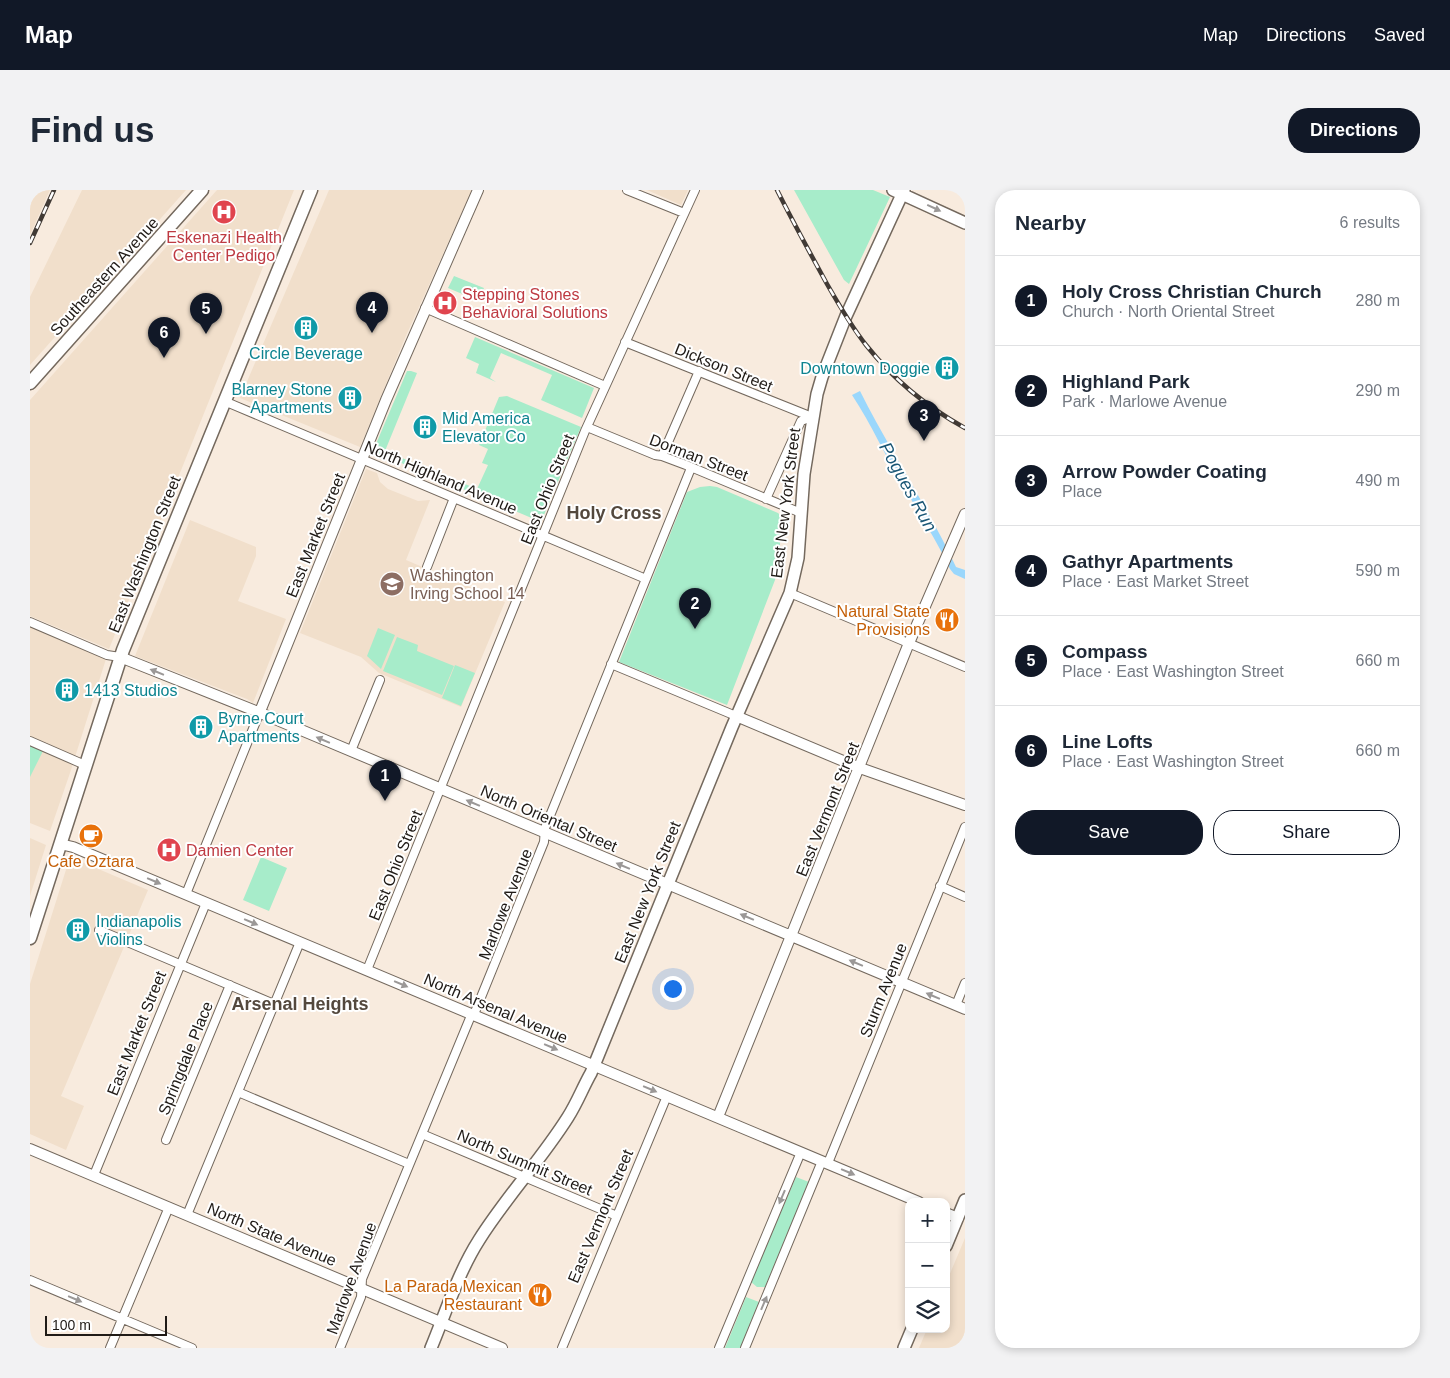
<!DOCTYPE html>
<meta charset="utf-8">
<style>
body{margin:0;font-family:Helvetica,sans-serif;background:#f2f2f3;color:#1f2937}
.controls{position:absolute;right:15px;bottom:15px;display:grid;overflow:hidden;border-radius:10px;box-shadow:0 2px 8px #0003}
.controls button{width:45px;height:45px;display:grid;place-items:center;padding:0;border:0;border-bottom:1px solid #e0e1e3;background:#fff;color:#1f2937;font:25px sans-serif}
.scale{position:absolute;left:15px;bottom:12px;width:122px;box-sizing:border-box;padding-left:5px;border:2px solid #201b17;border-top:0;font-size:14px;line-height:18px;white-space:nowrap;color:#201b17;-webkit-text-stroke:4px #fff;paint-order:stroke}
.you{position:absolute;left:642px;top:798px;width:18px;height:18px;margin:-12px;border:4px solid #fff;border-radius:50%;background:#1a73e8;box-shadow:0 0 0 8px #1a73e833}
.badge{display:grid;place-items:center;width:32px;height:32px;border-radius:50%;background:#111827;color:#fff;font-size:16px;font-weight:700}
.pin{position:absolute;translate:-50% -41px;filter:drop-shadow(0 1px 2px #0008)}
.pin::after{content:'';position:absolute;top:26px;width:18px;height:15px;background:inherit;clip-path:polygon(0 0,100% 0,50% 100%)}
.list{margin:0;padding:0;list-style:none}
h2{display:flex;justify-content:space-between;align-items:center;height:65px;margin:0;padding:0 20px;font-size:21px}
h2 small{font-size:16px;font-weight:400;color:#747a83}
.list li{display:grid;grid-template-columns:32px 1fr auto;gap:15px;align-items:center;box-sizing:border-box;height:90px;padding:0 20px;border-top:1px solid #e0e1e3}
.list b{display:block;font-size:19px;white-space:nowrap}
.list p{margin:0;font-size:16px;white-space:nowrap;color:#747a83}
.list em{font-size:16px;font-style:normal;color:#747a83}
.actions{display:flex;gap:10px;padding:15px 20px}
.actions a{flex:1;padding:11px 0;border:1px solid #111827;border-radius:20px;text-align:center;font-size:18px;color:#111827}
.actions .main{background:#111827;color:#fff}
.icon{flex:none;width:28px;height:28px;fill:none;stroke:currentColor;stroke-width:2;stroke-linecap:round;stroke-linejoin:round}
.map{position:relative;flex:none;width:935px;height:1158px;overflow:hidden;border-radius:20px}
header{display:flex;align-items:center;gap:30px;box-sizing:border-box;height:70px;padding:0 25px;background:#111827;color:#fff}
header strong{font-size:24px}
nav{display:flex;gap:28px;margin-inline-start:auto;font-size:18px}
.intro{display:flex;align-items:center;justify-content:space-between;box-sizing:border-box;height:120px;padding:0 30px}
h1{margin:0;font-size:35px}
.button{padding:12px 22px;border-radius:20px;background:#111827;color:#fff;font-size:18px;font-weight:700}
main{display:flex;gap:30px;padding:0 30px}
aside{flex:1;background:#fff;border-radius:20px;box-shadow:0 2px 8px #0003}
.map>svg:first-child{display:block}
</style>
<header>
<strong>Map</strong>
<nav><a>Map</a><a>Directions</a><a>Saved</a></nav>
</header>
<div class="intro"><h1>Find us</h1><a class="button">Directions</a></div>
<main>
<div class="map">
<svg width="935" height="1158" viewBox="0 0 935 1158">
<rect width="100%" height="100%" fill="#f8ebde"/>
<path fill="#f1dfcb" d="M0 0H20L0 45Z
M52 0H156L0 175V107Z
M187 0H264L79 459 0 426V210Z
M299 0H442L375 148 330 257 210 208Z
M617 0H658L651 15Z
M336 279 347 283 350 292 358 299 388 311 400 310 376 370 475 412 431 517 349 483 331 467 270 443Z
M160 330 226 357V366L208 411 256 429 223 513 217 509 105 466Z
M0 436 76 469 40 583 20 641 0 633Z
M0 648 16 655 0 706Z
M40 667 118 700 31 906 54 916 36 960 0 944V794Z
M935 1048V1158H889L897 1139H916V1093Z"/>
<path fill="#a7ecca" d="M764 0H843L860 7 819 94 814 90Z
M424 86 454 98 449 111 418 98Z
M445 147 564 198 552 228 511 210 522 185 471 163 460 188 466 192 446 183 449 174 436 168Z
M377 181H381L387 183 355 261 447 299 458 275 452 273 458 259 449 255 469 207 477 206 551 237 511 332 343 261Z
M680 296 687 297 748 323 752 327 749 367 745 390 697 515 589 472 657 302 670 297Z
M348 438 365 445 351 479 337 466Z
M367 447 388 455 387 461 424 476 412 505 353 481Z
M425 475 445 483 431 516 412 508Z
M0 556 13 561 0 587Z
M231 667 257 678 239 721 213 710Z
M766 987 779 992 735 1097H727L721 1092Z
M716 1107 729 1112 710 1158H695Z"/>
<path fill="#9ad7fc" d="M830 201C860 261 898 317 926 377L935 380V389L924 384 920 379C907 351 890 325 875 299 856 268 842 235 822 205Z"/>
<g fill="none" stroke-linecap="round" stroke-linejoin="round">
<defs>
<path id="minor" d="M597 0 654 23
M395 118 575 196
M595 152 782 227
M194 211 616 389
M557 237 625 265 632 266 656 275 771 323
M632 266 669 181
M736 309 771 231 782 227
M397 377 424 308
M760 403 935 477
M0 432 77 465 90 467
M581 474 706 526
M0 551 55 575
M321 561 350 490
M910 696 935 707
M156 704 229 524
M69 740 244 814
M337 780 555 241 665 0
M926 815 935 793
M208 902 379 974
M392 944 587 1026
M136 950 200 795
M798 973 935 637
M64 985 176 713
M157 1025 270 752
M0 1090 162 1158
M80 1158 139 1017
M310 1158 331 1107 332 1089 440 828 445 822 514 652 515 638 661 278
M532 1158 637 906
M689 1158 771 962
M715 1158 792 971"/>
<path id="tertiary" d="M90 467 233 524 935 819
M229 524 356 210 448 0
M706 526 830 578 935 615
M30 654 43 657 889 1012
M688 927 879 453 935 324
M0 959 472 1158
M916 1023 928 1028"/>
<path id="secondary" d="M863 0 935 33
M916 1056 935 1010
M401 1158C416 1122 428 1083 449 1050 476 1007 511 970 538 927 547 913 553 897 561 883L702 537 760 403 768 368 774 284 787 204 792 187 816 126 874 0
M874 1158 882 1139"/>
<path id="primary" d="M0 193 172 0
M0 748 93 460 281 0"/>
</defs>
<use href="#minor" stroke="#74695e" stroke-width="10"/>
<use href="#tertiary" stroke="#74695e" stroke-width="12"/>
<use href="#secondary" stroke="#74695e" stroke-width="14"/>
<use href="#primary" stroke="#74695e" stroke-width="15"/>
<use href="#minor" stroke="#fff" stroke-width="8"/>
<use href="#tertiary" stroke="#fff" stroke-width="10"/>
<use href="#secondary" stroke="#fff" stroke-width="11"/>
<use href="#primary" stroke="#fff" stroke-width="12"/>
<defs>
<path id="rail" d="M747 0C763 32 780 63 797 94 809 115 821 136 836 155 863 189 897 217 935 238
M0 53 24 0"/>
</defs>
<use href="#rail" stroke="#413a35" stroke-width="4.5"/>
<use href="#rail" stroke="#fff" stroke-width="2.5" stroke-dasharray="8" stroke-linecap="butt"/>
</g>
<defs><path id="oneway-solid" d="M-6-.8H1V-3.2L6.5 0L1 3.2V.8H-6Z" transform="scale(1.25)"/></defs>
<g fill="#9b9897">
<use href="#oneway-solid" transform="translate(904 18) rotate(25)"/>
<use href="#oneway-solid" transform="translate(127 482) rotate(-158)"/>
<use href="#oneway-solid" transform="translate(293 550) rotate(-157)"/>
<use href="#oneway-solid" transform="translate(443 613) rotate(-157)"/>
<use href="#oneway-solid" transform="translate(593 676) rotate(-157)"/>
<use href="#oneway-solid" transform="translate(124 691) rotate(23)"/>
<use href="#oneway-solid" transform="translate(717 727) rotate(-157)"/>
<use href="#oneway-solid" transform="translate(221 732) rotate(23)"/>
<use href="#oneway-solid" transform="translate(826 773) rotate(-157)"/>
<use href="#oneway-solid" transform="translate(371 794) rotate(23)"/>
<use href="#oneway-solid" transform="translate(903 806) rotate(-157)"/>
<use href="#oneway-solid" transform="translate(521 857) rotate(23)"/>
<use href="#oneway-solid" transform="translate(620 899) rotate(23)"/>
<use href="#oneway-solid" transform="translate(818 982) rotate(23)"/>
<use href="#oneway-solid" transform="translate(752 1007) rotate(113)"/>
<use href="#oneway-solid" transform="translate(45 1109) rotate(23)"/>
<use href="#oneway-solid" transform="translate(734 1113) rotate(-67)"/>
</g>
<defs>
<symbol id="hospital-disc" viewBox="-11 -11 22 22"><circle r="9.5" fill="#e0444e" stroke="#fff"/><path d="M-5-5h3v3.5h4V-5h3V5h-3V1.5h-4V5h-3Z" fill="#fff"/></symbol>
<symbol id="building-disc" viewBox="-11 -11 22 22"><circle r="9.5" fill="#0f9aa8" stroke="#fff"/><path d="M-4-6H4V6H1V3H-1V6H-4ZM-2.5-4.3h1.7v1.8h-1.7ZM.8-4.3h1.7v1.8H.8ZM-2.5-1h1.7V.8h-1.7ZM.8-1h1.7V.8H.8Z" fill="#fff"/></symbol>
<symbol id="school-disc" viewBox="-11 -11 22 22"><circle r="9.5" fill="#8d6e63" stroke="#fff"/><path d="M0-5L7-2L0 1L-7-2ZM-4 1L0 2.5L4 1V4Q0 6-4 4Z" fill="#fff"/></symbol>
<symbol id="restaurant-disc" viewBox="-11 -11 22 22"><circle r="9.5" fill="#e8710a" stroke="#fff"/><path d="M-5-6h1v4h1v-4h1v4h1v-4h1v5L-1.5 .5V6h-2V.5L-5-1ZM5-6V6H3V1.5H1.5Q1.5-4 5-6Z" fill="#fff"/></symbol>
<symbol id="cafe-disc" viewBox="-11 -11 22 22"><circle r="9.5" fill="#e8710a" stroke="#fff"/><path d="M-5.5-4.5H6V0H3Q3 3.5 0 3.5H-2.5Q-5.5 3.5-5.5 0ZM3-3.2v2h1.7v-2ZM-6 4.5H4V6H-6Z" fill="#fff"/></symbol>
</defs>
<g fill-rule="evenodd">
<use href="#hospital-disc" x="180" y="8" width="28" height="28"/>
<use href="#hospital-disc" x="401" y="99" width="28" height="28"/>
<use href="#building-disc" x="262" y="124" width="28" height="28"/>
<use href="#building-disc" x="903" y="164" width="28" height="28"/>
<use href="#building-disc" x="306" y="194" width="28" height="28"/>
<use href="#building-disc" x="381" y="223" width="28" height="28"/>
<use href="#school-disc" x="348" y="380" width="28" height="28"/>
<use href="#restaurant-disc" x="903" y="416" width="28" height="28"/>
<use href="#building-disc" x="23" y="486" width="28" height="28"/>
<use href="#building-disc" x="157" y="523" width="28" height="28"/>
<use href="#cafe-disc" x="47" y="632" width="28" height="28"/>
<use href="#hospital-disc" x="125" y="646" width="28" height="28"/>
<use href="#building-disc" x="34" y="726" width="28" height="28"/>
<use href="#restaurant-disc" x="496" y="1091" width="28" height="28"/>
</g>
<g text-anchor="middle" stroke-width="4" stroke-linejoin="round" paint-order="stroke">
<g font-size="16" fill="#be3a42" stroke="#fff" text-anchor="start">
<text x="194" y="53" text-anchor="middle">Eskenazi Health<tspan x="194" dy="18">Center Pedigo</tspan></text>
<text x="432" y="110">Stepping Stones<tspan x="432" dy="18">Behavioral Solutions</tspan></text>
<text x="156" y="666">Damien Center</text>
</g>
<g font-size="16" fill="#201b17" stroke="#fff">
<text transform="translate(74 86) rotate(-48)" y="6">Southeastern Avenue</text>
<text transform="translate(694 177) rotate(22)" y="6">Dickson Street</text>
<text transform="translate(669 267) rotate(21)" y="6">Dorman Street</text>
<text transform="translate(411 287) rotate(23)" y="6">North Highland Avenue</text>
<text transform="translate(517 299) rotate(-68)" y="6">East Ohio Street</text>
<text transform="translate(755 313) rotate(-83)" y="6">East New York Street</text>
<text transform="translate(285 345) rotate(-68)" y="6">East Market Street</text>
<text transform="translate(114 364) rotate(-68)" y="6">East Washington Street</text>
<text transform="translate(797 619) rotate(-68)" y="6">East Vermont Street</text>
<text transform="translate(519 628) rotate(23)" y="6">North Oriental Street</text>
<text transform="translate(365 675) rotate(-68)" y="6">East Ohio Street</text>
<text transform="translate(617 702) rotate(-68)" y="6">East New York Street</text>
<text transform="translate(475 714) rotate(-68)" y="6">Marlowe Avenue</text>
<text transform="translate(853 800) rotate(-68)" y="6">Sturm Avenue</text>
<text transform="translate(466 818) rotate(23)" y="6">North Arsenal Avenue</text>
<text transform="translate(106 843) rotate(-68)" y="6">East Market Street</text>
<text transform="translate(155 868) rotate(-68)" y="6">Springdale Place</text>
<text transform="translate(495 972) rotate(23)" y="6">North Summit Street</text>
<text transform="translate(570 1026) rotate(-67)" y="6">East Vermont Street</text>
<text transform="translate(242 1044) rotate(23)" y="6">North State Avenue</text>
<text transform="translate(321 1088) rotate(-70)" y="6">Marlowe Avenue</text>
</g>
<g font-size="16" fill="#0d838f" stroke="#fff" text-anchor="start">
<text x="276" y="169" text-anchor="middle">Circle Beverage</text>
<text x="900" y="184" text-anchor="end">Downtown Doggie</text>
<text x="302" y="205" text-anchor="end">Blarney Stone<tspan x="302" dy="18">Apartments</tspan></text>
<text x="412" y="234">Mid America<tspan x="412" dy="18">Elevator Co</tspan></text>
<text x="54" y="506">1413 Studios</text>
<text x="188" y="534">Byrne Court<tspan x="188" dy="18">Apartments</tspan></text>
<text x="66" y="737">Indianapolis<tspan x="66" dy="18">Violins</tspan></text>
</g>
<g font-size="16" fill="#785e54" stroke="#fff" text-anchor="start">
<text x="380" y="391">Washington<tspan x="380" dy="18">Irving School 14</tspan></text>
</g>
<g font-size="16" fill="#c56008" stroke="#fff" text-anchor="end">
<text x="900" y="427">Natural State<tspan x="900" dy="18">Provisions</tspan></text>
<text x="61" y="677" text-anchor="middle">Cafe Oztara</text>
<text x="492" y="1102">La Parada Mexican<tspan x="492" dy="18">Restaurant</tspan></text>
</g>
<g font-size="18" font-style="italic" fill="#1b5776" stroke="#fff">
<text transform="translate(878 297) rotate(61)" y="6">Pogues Run</text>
</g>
<g font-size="18" font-weight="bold" fill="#53483d" stroke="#fff">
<text x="584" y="329">Holy Cross</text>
<text x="270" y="820">Arsenal Heights</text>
</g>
</g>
</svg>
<div class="controls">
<button>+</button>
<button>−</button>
<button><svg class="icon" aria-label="layers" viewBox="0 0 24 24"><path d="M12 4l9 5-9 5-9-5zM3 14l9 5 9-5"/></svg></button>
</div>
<div class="scale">100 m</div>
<div class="you"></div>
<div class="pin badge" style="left:355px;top:611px">1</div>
<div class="pin badge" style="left:665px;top:439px">2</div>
<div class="pin badge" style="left:894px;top:251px">3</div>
<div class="pin badge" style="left:342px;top:143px">4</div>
<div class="pin badge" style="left:176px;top:144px">5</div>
<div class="pin badge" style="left:134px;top:168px">6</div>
</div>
<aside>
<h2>Nearby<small>6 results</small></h2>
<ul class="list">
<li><span class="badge">1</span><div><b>Holy Cross Christian Church</b><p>Church · North Oriental Street</p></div><em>280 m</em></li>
<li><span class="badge">2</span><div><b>Highland Park</b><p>Park · Marlowe Avenue</p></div><em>290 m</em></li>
<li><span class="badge">3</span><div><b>Arrow Powder Coating</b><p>Place</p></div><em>490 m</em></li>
<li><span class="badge">4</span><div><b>Gathyr Apartments</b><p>Place · East Market Street</p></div><em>590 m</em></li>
<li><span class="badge">5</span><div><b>Compass</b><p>Place · East Washington Street</p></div><em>660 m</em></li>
<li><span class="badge">6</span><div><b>Line Lofts</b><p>Place · East Washington Street</p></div><em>660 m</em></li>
</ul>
<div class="actions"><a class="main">Save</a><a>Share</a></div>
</aside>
</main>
